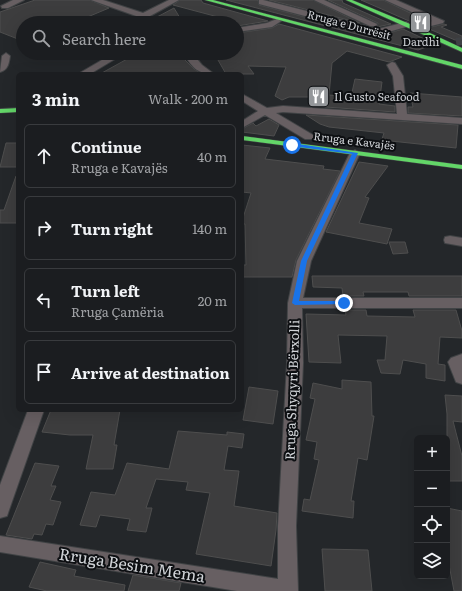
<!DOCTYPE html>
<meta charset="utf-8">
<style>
body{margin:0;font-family:Literata,serif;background:#282a2d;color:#f1f3f6}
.controls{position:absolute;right:12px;bottom:12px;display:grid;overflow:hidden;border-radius:6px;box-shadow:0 4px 16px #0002}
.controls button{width:36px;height:36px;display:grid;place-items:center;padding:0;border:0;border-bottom:1px solid #393b3e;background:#1b1d20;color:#f1f3f6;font:20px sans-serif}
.stop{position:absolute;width:12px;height:12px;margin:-9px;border:3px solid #1a73e8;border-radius:50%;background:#fff}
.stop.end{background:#1a73e8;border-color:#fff;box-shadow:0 1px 4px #0008}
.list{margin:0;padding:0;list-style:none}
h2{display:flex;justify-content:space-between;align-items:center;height:52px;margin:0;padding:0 16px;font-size:17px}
h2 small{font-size:13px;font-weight:400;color:#a0a2a5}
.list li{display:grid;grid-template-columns:26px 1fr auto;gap:12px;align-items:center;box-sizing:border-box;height:64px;margin:0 8px 8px;padding:0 8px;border:1px solid #393b3e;border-radius:6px}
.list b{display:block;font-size:15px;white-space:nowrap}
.list p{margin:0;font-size:13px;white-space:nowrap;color:#a0a2a5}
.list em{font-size:13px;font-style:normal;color:#a0a2a5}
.icon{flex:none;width:22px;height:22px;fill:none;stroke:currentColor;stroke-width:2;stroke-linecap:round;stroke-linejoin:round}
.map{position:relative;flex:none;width:462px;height:591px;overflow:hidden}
.search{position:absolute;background:#1b1d20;box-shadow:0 4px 16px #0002;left:16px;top:16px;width:228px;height:44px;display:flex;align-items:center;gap:10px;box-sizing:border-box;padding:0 14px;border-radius:22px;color:#a0a2a5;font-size:15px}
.panel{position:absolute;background:#1b1d20;box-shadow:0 4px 16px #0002;left:16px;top:72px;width:228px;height:340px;border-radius:6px}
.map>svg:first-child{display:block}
</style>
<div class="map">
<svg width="462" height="591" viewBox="0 0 462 591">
<rect width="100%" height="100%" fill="#24272a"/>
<path fill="#3d3d3e" stroke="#4e4e4e" d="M35 0H90L109 8 78 21 65 19 59 21 51 20 50 23H23V41L0 32V12Z
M180 0H201L203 3 268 21 237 26V22L173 5Z
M226 0H258L259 5 378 36 403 29 435 44 418 50Z
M269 0H313L360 23Z
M328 0H342L343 3 391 24 377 27 378 23Z
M361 0H383L427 21 416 24Z
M174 8 183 23H169L157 17Z
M279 24 402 57 389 62 347 51 332 63 329 95 351 97 355 79 382 82 379 104 395 106V112L312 106 319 97H289L282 100 275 96 286 67 248 66 254 74H226L214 53H237V33L272 28Z
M444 24 447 25 441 27 462 36V39L455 40 427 28Z
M138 53H178L194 69 202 74H100Z
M410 93 462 97V116L408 113V107H413Z
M306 115 458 125 456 148 391 141 382 139 384 133 329 127 320 124Z
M269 119 279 125 274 136 242 132V129L253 123 256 126Z
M6 143H18V167H0Z
M242 145 270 148 265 159 324 166 323 169 340 171 296 260 292 277H242V265H246L245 224H242V221L251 193 242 192Z
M359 162 388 166 365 197 369 198 359 223 392 229 387 244 326 232Z
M16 176H18V223H0V210H4Z
M389 242H405L408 253 393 254Z
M312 276H462V296H409L408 292H363L364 296H343L342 288 313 287Z
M345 310H366L367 316 415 317 413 310H456L462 331V338L440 337 438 364 445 365V381L426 378V364L403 360 400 374 381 373 377 360H385L387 336 338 335 341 363 309 362 306 314 346 315Z
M342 380 371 382 372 416H374L367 460 358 458 351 501H354L353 518 302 511 304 499 310 500 319 460 314 459 317 442 306 440 315 399 310 398 313 383 342 389Z
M249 387 278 391 273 424 243 420Z
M445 395 462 396V422L453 421 462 456V481H447V414Z
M51 410H120L114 445H117L113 469H86L93 435H70L42 432Z
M178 431 227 435V432L244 434 242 448 228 446 224 470 239 471 234 506 277 513 276 530 271 566 196 554 210 493 186 490 188 482 156 479 146 508H152L146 532 127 530 130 519 100 515 96 527 80 525 91 492 115 495 127 463 169 469Z
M35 463 59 466 51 486H56L50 500 61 502 53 525 46 524 42 535 34 534 32 539 6 535Z
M447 508 462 511V591H454L447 554Z
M322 549 368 550 372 591H325Z
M40 562 76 570 74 576 125 585 124 591H47L29 587Z
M133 575 181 583 179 591H128Z"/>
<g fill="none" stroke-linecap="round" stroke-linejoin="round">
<path stroke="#3e4144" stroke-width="8" stroke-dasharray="8 4.5" stroke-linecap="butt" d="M456 42 462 41"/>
<defs>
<path id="street" d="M13 0H24L8 8H2L1 6Z
M91 0H103L143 13 169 0H179L150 16 168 23H156Z
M259 0H263L378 29 406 22 410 24 409 26 378 35 259 4Z
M314 0H324L377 24 376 26H370Z
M385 0H396L444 21 443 23 415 30H412L411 28 412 26 432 21Z
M277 19 281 21 272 27 237 32V28L267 23Z
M6 53 10 56C9 63 8 70 0 72L2 56Z
M114 53H125L90 74H78Z
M183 53H192L202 65 214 74C196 74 192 66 183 53Z
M392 62 395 63 403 76 407 114 462 118V124L283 112 276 113 313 135 314 137 313 139H305L265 115 242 128V121L258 111 242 101V94L267 108 283 106 397 114 393 76 387 65Z
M355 150 360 153 311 261 303 298H462V308H302L303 363 296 526 298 591H237L0 552V536L278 579V526L287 363 288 303 297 261 350 153Z
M450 236 462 238V246L445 243 444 240 445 237Z
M462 354V384L456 382 448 362 451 358Z
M28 410H44L9 510 7 516 0 518V485Z"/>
<path id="fast" d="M205 0H213L462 65V69Z
M346 0H352L417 27 462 48V52Z
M18 108V112L0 113V109Z
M242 136 462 165V169L242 140Z"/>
</defs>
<use href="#street" stroke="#404345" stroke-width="2"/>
<use href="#fast" stroke="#404345" stroke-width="1"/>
<use href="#street" fill="#675f62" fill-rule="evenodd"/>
<use href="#fast" fill="#63d668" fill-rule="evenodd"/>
</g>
<path fill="#1a73e8" d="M292 143 358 153 307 261 299 301H344L347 303 346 304 295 305 292 303 301 261 352 154 291 146 290 145Z"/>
<defs>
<symbol id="restaurant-square" viewBox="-11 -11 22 22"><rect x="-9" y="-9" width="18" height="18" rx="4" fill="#94979a" stroke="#0d0f12"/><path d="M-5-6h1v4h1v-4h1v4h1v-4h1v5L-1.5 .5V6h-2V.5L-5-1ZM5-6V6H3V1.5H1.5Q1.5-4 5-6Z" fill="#fff"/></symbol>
</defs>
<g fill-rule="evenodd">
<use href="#restaurant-square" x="408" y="10" width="25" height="25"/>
<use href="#restaurant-square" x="306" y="84" width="25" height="25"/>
</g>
<g text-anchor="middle" stroke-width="4" stroke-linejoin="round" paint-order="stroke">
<g font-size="11" fill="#d0d3d7" stroke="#0d0f12">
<text transform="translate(349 25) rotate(15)" y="4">Rruga e Durrësit</text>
<text transform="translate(354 141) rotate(7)" y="4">Rruga e Kavajës</text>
</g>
<g font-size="11" fill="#d0d3d7" stroke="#0d0f12">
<text x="421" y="46">Dardhi</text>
<text x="334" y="101" text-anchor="start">Il Gusto Seafood</text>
</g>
<g font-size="13" fill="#d0d3d7" stroke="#0d0f12">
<text transform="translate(292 390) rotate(-88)" y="5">Rruga Shyqyri Bërxolli</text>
</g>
<g font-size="16" fill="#d0d3d7" stroke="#0d0f12">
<text transform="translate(132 565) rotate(9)" y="6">Rruga Besim Mema</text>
</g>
</g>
</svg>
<div class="controls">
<button>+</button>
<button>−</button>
<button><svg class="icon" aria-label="locate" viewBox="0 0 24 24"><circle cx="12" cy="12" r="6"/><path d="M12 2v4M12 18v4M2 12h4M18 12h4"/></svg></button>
<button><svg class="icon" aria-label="layers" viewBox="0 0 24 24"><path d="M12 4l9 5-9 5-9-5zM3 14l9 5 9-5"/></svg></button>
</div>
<div class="stop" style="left:292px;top:145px"></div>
<div class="stop end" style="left:344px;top:303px"></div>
<div class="search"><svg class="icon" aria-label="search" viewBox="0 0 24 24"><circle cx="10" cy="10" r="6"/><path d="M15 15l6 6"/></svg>Search here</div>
<section class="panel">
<h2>3 min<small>Walk · 200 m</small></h2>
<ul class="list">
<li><svg class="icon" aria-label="ahead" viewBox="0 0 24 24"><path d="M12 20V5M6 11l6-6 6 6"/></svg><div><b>Continue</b><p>Rruga e Kavajës</p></div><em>40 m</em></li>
<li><svg class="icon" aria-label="right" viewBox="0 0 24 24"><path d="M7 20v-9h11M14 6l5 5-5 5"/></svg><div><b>Turn right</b></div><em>140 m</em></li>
<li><svg class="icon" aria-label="left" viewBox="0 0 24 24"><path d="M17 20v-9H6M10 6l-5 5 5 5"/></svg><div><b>Turn left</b><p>Rruga Çamëria</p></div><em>20 m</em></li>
<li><svg class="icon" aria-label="arrive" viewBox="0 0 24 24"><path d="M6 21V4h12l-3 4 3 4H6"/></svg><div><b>Arrive at destination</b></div></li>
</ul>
</section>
</div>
